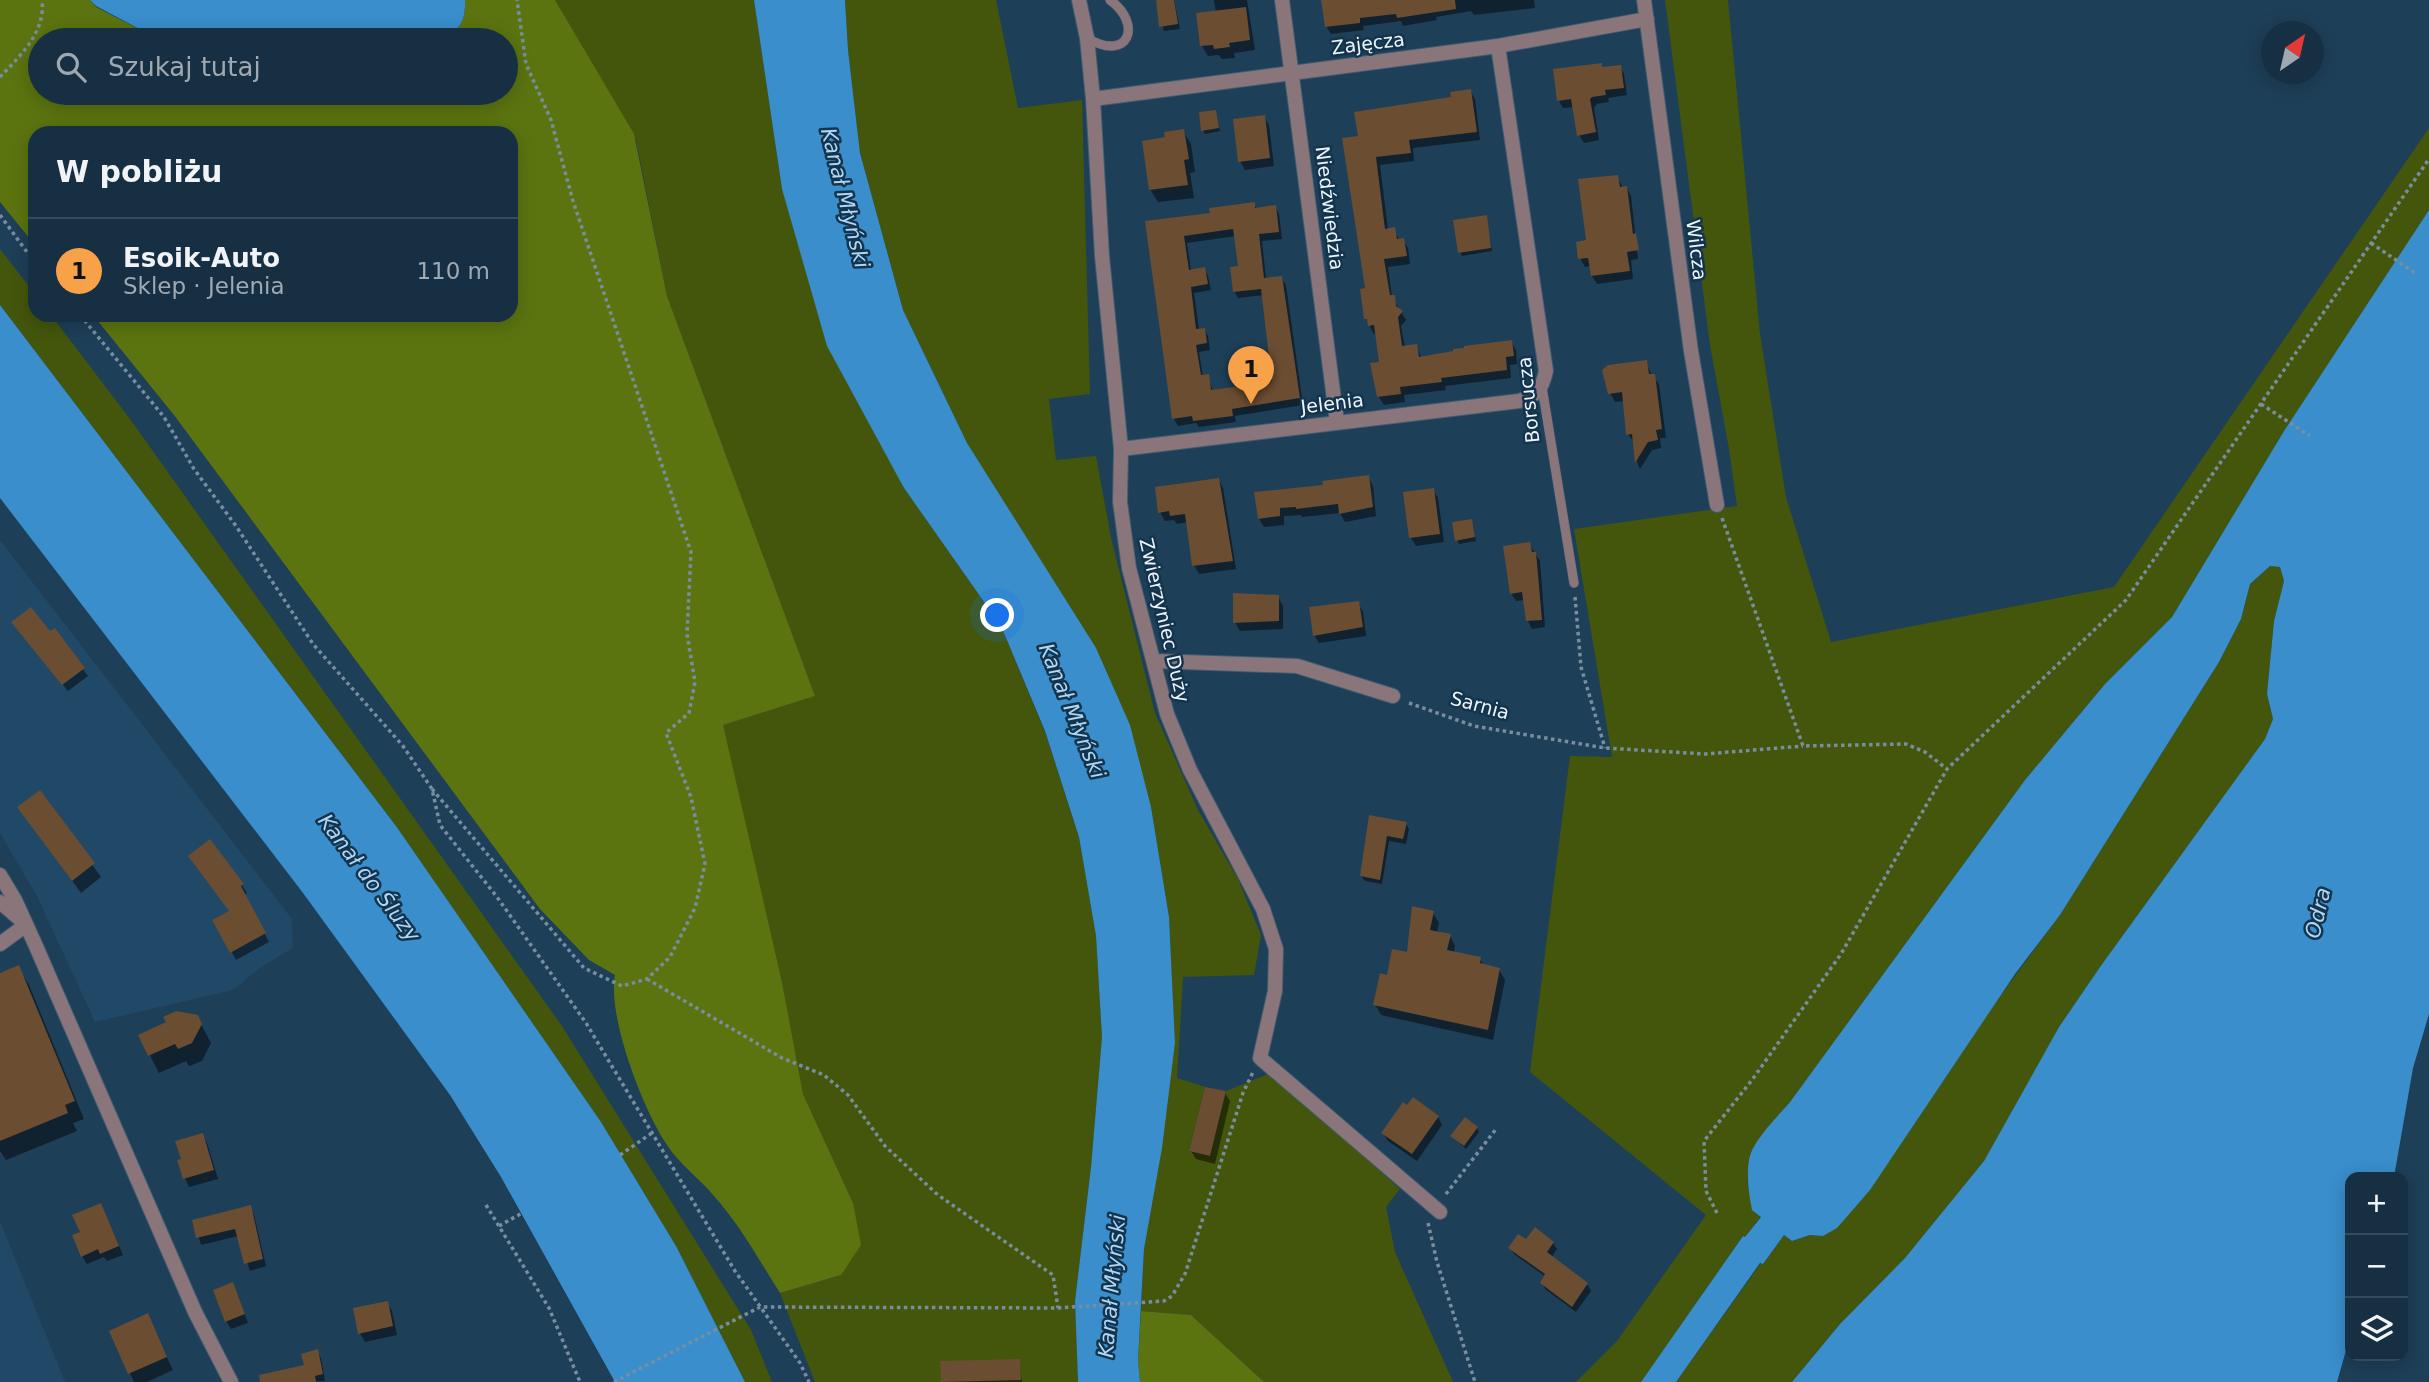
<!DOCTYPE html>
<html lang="pl">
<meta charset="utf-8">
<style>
body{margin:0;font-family:"DejaVu Sans",sans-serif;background:#1f3749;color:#f1f3f6}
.controls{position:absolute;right:21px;bottom:21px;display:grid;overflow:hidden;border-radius:14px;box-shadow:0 4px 18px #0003}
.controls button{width:63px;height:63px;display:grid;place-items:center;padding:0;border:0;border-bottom:2px solid #354a5b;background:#162f42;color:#f1f3f6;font:35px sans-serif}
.compass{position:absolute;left:2261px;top:21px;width:63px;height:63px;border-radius:50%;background:#162f42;box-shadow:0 4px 18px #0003;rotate:34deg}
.you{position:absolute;left:998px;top:616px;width:24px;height:24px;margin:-18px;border:5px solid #fff;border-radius:50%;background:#1a73e8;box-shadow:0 0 0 10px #1a73e833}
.badge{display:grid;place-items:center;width:46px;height:46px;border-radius:50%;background:#f7a149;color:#111;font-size:23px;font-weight:700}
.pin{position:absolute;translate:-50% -58px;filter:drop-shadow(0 2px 4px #0008)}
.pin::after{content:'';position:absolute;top:37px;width:24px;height:21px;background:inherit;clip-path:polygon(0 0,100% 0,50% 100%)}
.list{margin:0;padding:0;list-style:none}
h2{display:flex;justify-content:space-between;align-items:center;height:91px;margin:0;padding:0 28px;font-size:30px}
h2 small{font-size:23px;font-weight:400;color:#9ea9b2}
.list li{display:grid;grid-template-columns:46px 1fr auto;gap:21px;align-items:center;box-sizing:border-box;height:105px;padding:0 28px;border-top:2px solid #354a5b}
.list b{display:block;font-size:26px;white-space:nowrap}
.list p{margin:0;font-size:23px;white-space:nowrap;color:#9ea9b2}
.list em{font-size:23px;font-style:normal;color:#9ea9b2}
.icon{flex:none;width:38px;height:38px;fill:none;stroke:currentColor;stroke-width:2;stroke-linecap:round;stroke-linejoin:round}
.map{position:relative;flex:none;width:2429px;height:1382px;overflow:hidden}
.search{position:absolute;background:#162f42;box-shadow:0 4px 18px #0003;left:28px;top:28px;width:490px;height:77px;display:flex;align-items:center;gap:18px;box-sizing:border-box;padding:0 24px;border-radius:38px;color:#9ea9b2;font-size:26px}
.panel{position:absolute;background:#162f42;box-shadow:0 4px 18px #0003;left:28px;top:126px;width:490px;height:196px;border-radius:21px}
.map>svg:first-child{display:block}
</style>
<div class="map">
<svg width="2429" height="1382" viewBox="0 0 2429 1382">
<rect width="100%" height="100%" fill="#1e3f58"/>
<path fill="#204967" d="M0 540 292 919 293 948 261 967 233 990 95 1022 37 896 0 833Z
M0 1221 65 1382H0Z"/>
<path fill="#44560c" d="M555 0H754L782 189 904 488 1001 626 1045 732 1079 837 1096 936 1102 1037 1091 1167 1075 1301 1078 1382H815L780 1293 841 1275 853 1203 803 1094 782 982 722 725 815 696 667 296 636 140Z
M845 0H996L1018 108 1082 100 1090 394 1049 399 1056 460 1096 456 1111 538 1155 713 1198 810 1238 879 1261 935 1254 975 1183 977 1177 1078 1205 1087 1189 1151 1210 1156 1226 1091 1268 1074 1275 1077 1400 1189 1386 1207 1395 1252 1453 1382H1264L1191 1315 1141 1311 1144 1249 1175 1043 1169 917 1151 807 967 443 903 310 860 153 848 50Z
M1665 0H1728L1760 334 1786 497 1831 642 2114 587 2429 128V210L2284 431 2172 617 2105 684 2025 780 1790 1102C1769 1126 1743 1151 1748 1186 1750 1196 1757 1207 1761 1216L1745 1237H1742L1641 1382H1576L1617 1341 1706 1215 1530 1072 1570 756 1612 757 1574 529 1737 506 1729 449 1710 345Z
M0 249 35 294V315H51L130 419 562 1026 751 1330 772 1382H745L676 1246 601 1122 396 826 0 305Z
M2270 566 2280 567 2284 581 2274 621 2267 694 2273 719 2265 739 2100 967 2059 1027 1984 1161 1905 1258 1840 1324 1792 1382H1676L1761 1263 1763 1264 1784 1235 1792 1241 1811 1235 1823 1236 2060 915 2219 662 2241 619 2250 584Z"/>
<path fill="#5c7410" d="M0 0H90L96 7 160 40H40V93H506V40H431C456 35 466 26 465 0H555L634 134 667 296 815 696 723 725 782 982 803 1094 853 1203 861 1245 841 1275 780 1293C759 1260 740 1225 714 1196 700 1179 679 1164 667 1145 643 1110 607 1016 615 975L589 960 540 909 174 415 93 315H511V133H35V245L0 202Z
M1141 1311 1191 1315 1264 1382H1140L1138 1360Z"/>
<path fill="#398ecb" d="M90 0H465C466 26 456 35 431 40H160L96 6Z
M754 0H845L848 50 860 153 903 310 967 443 1096 648 1130 725 1151 807 1169 917 1175 1043 1162 1148 1144 1249 1138 1360 1140 1382H1078L1075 1301 1091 1167 1102 1037 1096 936 1079 837 1045 731 1001 626 904 488 827 346 782 189Z
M2429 210V1014L2413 1068 2394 1177H2350V1336L2337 1382H1792L1840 1324 1905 1258 1984 1161 2059 1027 2100 967 2265 739 2273 719 2267 694 2274 621 2284 581 2280 567 2270 566 2250 584 2241 619 2219 662 2060 915 2015 974 1870 1190 1837 1228 1823 1236 1810 1235 1792 1241 1784 1235 1763 1264 1760 1263 1676 1382H1641L1743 1236 1745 1237 1761 1217 1752 1210C1749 1194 1746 1177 1749 1160 1752 1141 1778 1116 1790 1102L2025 780 2105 684 2172 617 2284 431Z
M0 305 396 826 601 1122 676 1246 745 1382H615L501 1177 450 1095 303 893 0 498Z"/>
<path fill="#0007" fill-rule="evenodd" d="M1156 0H1174L1180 29 1164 31Z
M1214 0H1247L1255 50 1234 53 1235 58 1222 59 1219 55 1208 56 1202 46 1216 13Z
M1322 0H1534L1535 8 1474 15 1471 11 1436 17 1437 20 1403 26 1401 21 1363 26 1364 30 1331 34 1326 26Z
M1620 67 1624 74 1627 95 1608 98 1609 102 1597 104 1594 108 1599 140 1584 143 1579 135 1574 107 1563 108 1559 101 1603 68Z
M1470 91 1475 99 1480 140 1413 148 1414 161 1380 165 1388 230 1394 229 1399 240H1403L1408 248 1410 264 1388 267 1392 297 1406 320 1401 326 1405 347 1416 346 1422 359 1511 342 1516 350 1517 364 1510 365 1511 378 1445 386 1446 390 1404 395 1405 402 1384 405 1379 397 1381 363 1377 333 1374 334 1369 325 1360 138Z
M1215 112 1220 131 1205 134 1203 130Z
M1264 117 1269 125 1274 166 1245 170 1240 161Z
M1183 131 1191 144 1195 172 1190 173 1194 198 1158 202 1150 189 1167 139Z
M1617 176 1623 188H1627L1631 196 1638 259 1631 260 1633 279 1597 284 1592 276 1591 266 1585 267 1580 258Z
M1254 204 1257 210 1275 207 1279 214 1282 239 1262 241 1266 279 1281 278 1286 285 1303 405 1235 416 1236 422 1199 427 1196 423 1178 426 1174 419 1147 223 1212 214ZM1236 236 1240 268 1234 291 1238 298 1264 295 1274 383 1213 392 1208 376 1203 377 1199 352 1210 350 1208 336 1204 329 1199 330 1194 293 1211 290 1208 276 1204 269 1191 271 1187 243Z
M1486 217 1492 251 1462 256 1460 252Z
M1646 362 1652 376 1659 384 1666 438H1660L1661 448 1652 450 1640 469 1637 462 1634 442 1628 434 1625 401 1615 402 1610 393Z
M1368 477 1373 486 1376 516 1345 522 1340 513 1302 517 1301 515 1284 516V525L1264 527 1259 519 1256 494 1325 487Z
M1218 479 1223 488 1236 569 1199 574 1194 565 1188 522 1177 524 1174 520 1165 521 1160 512Z
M1433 490 1438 498 1444 542 1416 546 1411 538 1405 494Z
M1473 524 1476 541 1459 544 1457 540Z
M1529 544 1540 561 1545 627 1532 629 1528 621 1525 600 1516 601 1511 593Z
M1278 597 1283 606V629L1240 631 1235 622Z
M1358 603 1363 612 1366 636 1319 643 1314 635Z
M18 629 50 634 54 630 88 676 68 691Z
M40 792 101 877 81 893 19 808Z
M1370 817 1406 824 1409 829 1406 844 1389 841 1382 884 1365 881 1361 876Z
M195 865 242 885 247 893 244 895 269 942 236 960 215 921 231 912Z
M1433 913 1439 923 1437 933 1450 936 1455 946 1454 953 1480 959 1484 966 1499 970 1505 980 1493 1040 1381 1015 1375 1004 1388 977 1408 954Z
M18 967 29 985 84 1119 73 1123 77 1131 6 1160 0 1151V975Z
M197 1017 211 1043 202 1061 189 1066 186 1061 159 1073 140 1036 168 1023Z
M1225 1093 1230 1101 1215 1164 1196 1159 1191 1151Z
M1438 1117 1442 1125 1417 1161 1388 1141 1383 1133Z
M1477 1128 1479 1132 1466 1149 1452 1136Z
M202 1135 207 1143 218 1179 189 1187 185 1178 183 1160Z
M101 1205 123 1255 107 1261 104 1257 87 1264 82 1256V1233Z
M250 1208 254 1215 266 1266 250 1271 238 1236 201 1245 194 1221Z
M1526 1242 1553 1243 1557 1249 1551 1258 1587 1284 1591 1291 1576 1312 1545 1289 1542 1283 1546 1277 1514 1254 1510 1248Z
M237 1293 248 1323 231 1329 226 1321Z
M387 1303 392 1311 397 1335 365 1342 360 1333Z
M147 1316 173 1370 147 1382H134L111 1332Z
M317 1351 321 1358 325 1381 278 1382 306 1367Z
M1019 1360 1022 1382H943L942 1363Z"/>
<path fill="#6b4d31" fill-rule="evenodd" d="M1156 0H1174L1178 24 1159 27Z
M1321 0H1455L1456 9 1397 18 1396 14 1360 18V23L1325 27Z
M1246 7 1250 40 1229 43 1230 47 1214 49 1213 45 1200 46 1196 13Z
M1602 63V67L1621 65 1624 88 1605 90 1606 95 1592 97 1590 99 1596 132 1577 136 1571 99 1557 101 1553 69Z
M1471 89 1477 132 1409 140 1411 153 1376 157 1385 229 1395 227 1397 239 1404 238 1407 256 1384 259 1390 295H1395L1396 306 1403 311 1398 317 1402 346 1417 344 1419 357 1453 351V349L1464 348V346L1512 340 1514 356 1506 357 1507 370 1441 378 1442 382 1400 387 1401 394 1377 397 1370 363 1379 362 1374 325 1368 326 1367 319H1364L1360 289 1365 288 1342 138 1358 136 1354 112 1451 97 1450 92Z
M1216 110 1219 128 1201 131 1199 112Z
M1265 115 1270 158 1238 162 1233 119Z
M1184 129 1189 159 1184 160 1188 185 1149 190 1142 141 1165 137 1164 132Z
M1618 175 1620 187 1627 186 1633 234 1636 233 1639 250 1627 252 1630 271 1591 276 1588 258 1578 259 1576 242 1586 240 1578 179Z
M1255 202V208L1276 205 1279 232 1259 234 1264 278 1282 276 1300 398 1232 409 1233 416 1193 421 1192 416 1172 419 1145 221 1210 213 1209 208ZM1233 229 1238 266 1230 267 1233 292 1261 289 1272 382 1211 390 1209 374 1201 375 1196 345 1207 343 1205 328 1196 329 1191 287 1208 284 1205 267 1189 270 1184 236Z
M1487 215 1491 248 1458 253 1453 220Z
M1647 360 1649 374H1655L1662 429 1656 430 1658 440 1648 442 1635 463 1632 434 1626 435 1622 392 1608 394 1602 370 1608 365Z
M1369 475 1373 507 1339 514 1338 504 1296 509V507L1280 508V516L1258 519 1254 492 1323 485 1322 481Z
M1219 478 1233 561 1192 566 1185 514 1170 516 1169 511 1158 513 1155 487Z
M1434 488 1440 534 1409 538 1403 492Z
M1472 519 1475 537 1455 541 1452 522Z
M1530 542 1532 552H1536L1542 620 1526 621 1522 592 1510 594 1503 546Z
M1233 593 1279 595V621L1233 623Z
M1359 601 1363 627 1313 636 1309 607Z
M31 607 50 631 55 628 85 668 62 685 11 622Z
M40 790 95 863 72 881 17 807Z
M1369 815 1407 822 1403 839 1387 836 1380 880 1360 876Z
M210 839 244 884 241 886 266 933 230 953 212 920 229 911 188 856Z
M1412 906 1434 911 1430 930 1451 934 1447 950 1481 957 1480 963 1500 968 1488 1030 1373 1005 1380 973 1387 975 1392 949 1407 952Z
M19 965 75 1101 65 1105 68 1113 0 1141V973Z
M176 1011 198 1015 202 1024 192 1043 178 1049 175 1044 148 1056 138 1035 166 1022 163 1017Z
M1205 1087 1226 1091 1210 1156 1189 1151Z
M1413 1097 1439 1116 1412 1154 1381 1133 1403 1102 1407 1105Z
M1465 1117 1478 1127 1464 1146 1450 1136Z
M203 1133 214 1170 183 1179 177 1160 181 1159 175 1141Z
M101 1203 119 1246 100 1254 98 1249 81 1257 72 1235 80 1232 72 1215Z
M251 1205 263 1259 244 1264 235 1229 196 1238 192 1220Z
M1535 1227 1554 1242 1547 1252 1588 1283 1572 1307 1540 1283 1545 1274 1508 1248 1518 1234 1526 1239Z
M233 1282 245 1314 225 1322 213 1290Z
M388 1301 393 1326 358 1334 353 1308Z
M148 1313 167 1357 128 1374 109 1331Z
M318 1349 323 1374 315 1376 316 1382H260L259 1375 304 1365 301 1354Z
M1020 1359 1021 1380 941 1382 940 1361Z"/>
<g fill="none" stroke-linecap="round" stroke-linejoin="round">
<defs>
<path id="service" d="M1087 38C1129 63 1143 24 1110 0
M1542 387 1574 583"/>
<path id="minor" d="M1282 0 1337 422
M1644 0 1691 351 1717 505
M1087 38 1093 99 1102 256 1121 449 1120 502 1129 568 1167 714 1190 770 1263 909 1276 949 1275 991 1260 1058 1440 1212
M1093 99 1498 46 1647 19
M1121 449 1519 401C1537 396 1542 389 1546 371L1498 46
M1154 661 1297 666 1393 696
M0 944 26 925"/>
<path id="tertiary" d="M1079 0 1087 38
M0 875 15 900 35 944 195 1312 231 1382
M0 902 22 921"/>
</defs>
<use href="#service" stroke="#3f5c72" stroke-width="10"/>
<use href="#minor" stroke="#3f5c72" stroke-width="16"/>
<use href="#tertiary" stroke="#3f5c72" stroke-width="16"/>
<path stroke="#788e9f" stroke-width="3.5" stroke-dasharray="3.5 3.5" stroke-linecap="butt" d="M0 77C20 56 46 32 42 0
M0 215 35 263
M2371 243 2415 273
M80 315 164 417 194 469 236 526 313 644 403 746 432 789 440 825 497 897 586 1023 735 1271 800 1363 809 1382
M2261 404 2310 436
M1722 518 1803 746 1906 744 1925 752 1947 769
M1575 597 1581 667 1605 748
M1409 703 1474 726 1605 748 1705 754 1803 746
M432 789 584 968 622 986 647 979 670 957 695 908 705 864 691 797 666 733 689 713 695 682 687 634 691 552 573 201 551 120 526 64 517 0
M647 979 782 1058 824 1075 848 1095 885 1146 938 1195 1053 1275 1058 1308
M620 1155 652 1133
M1446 1194 1496 1129
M486 1205 549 1308 580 1382
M1717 1213 1706 1191 1704 1141 1752 1080 1841 954 1947 769 2126 600 2429 159
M1428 1223 1437 1262 1475 1382
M499 1226 522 1213
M614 1382 760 1307 1058 1308 1164 1301 1172 1296 1185 1274 1243 1093 1253 1072"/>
<use href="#service" stroke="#8a757a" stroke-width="9"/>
<use href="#minor" stroke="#8a757a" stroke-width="14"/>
<use href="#tertiary" stroke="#8a757a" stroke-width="14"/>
</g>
<g text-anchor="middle" stroke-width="5" stroke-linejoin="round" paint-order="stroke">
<g font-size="19" fill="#eef5fc" stroke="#13344d">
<text transform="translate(1368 43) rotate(-7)" y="7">Zajęcza</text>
<text transform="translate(1330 208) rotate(83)" y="7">Niedźwiedzia</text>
<text transform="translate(1697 250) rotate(83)" y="7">Wilcza</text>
<text transform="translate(1528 400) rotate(-96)" y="7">Borsucza</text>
<text transform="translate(1332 403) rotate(-7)" y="7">Jelenia</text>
<text transform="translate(1165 620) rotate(77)" y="7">Zwierzyniec Duży</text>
<text transform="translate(1480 705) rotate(15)" y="7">Sarnia</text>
</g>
<g font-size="21" font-style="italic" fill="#afd6f6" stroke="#13344d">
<text transform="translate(845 198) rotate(76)" y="7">Kanał Młyński</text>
<text transform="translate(1072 711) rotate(68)" y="7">Kanał Młyński</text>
<text transform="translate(369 878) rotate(53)" y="7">Kanał do Śluzy</text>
<text transform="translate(2318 913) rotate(-77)" y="7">Odra</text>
<text transform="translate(1112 1286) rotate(-85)" y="7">Kanał Młyński</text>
</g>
</g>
</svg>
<div class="controls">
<button>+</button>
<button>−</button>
<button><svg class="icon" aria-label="layers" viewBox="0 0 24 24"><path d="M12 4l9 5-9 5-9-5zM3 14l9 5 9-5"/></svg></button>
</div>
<svg class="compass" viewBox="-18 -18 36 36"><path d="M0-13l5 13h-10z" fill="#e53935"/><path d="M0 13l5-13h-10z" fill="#9ea9b2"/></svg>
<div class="you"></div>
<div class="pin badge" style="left:1251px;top:404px">1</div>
<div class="search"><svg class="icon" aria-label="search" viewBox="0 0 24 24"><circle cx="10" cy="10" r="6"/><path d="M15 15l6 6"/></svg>Szukaj tutaj</div>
<section class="panel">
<h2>W pobliżu<small></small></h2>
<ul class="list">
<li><span class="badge">1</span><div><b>Esoik-Auto</b><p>Sklep · Jelenia</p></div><em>110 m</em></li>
</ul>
</section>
</div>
